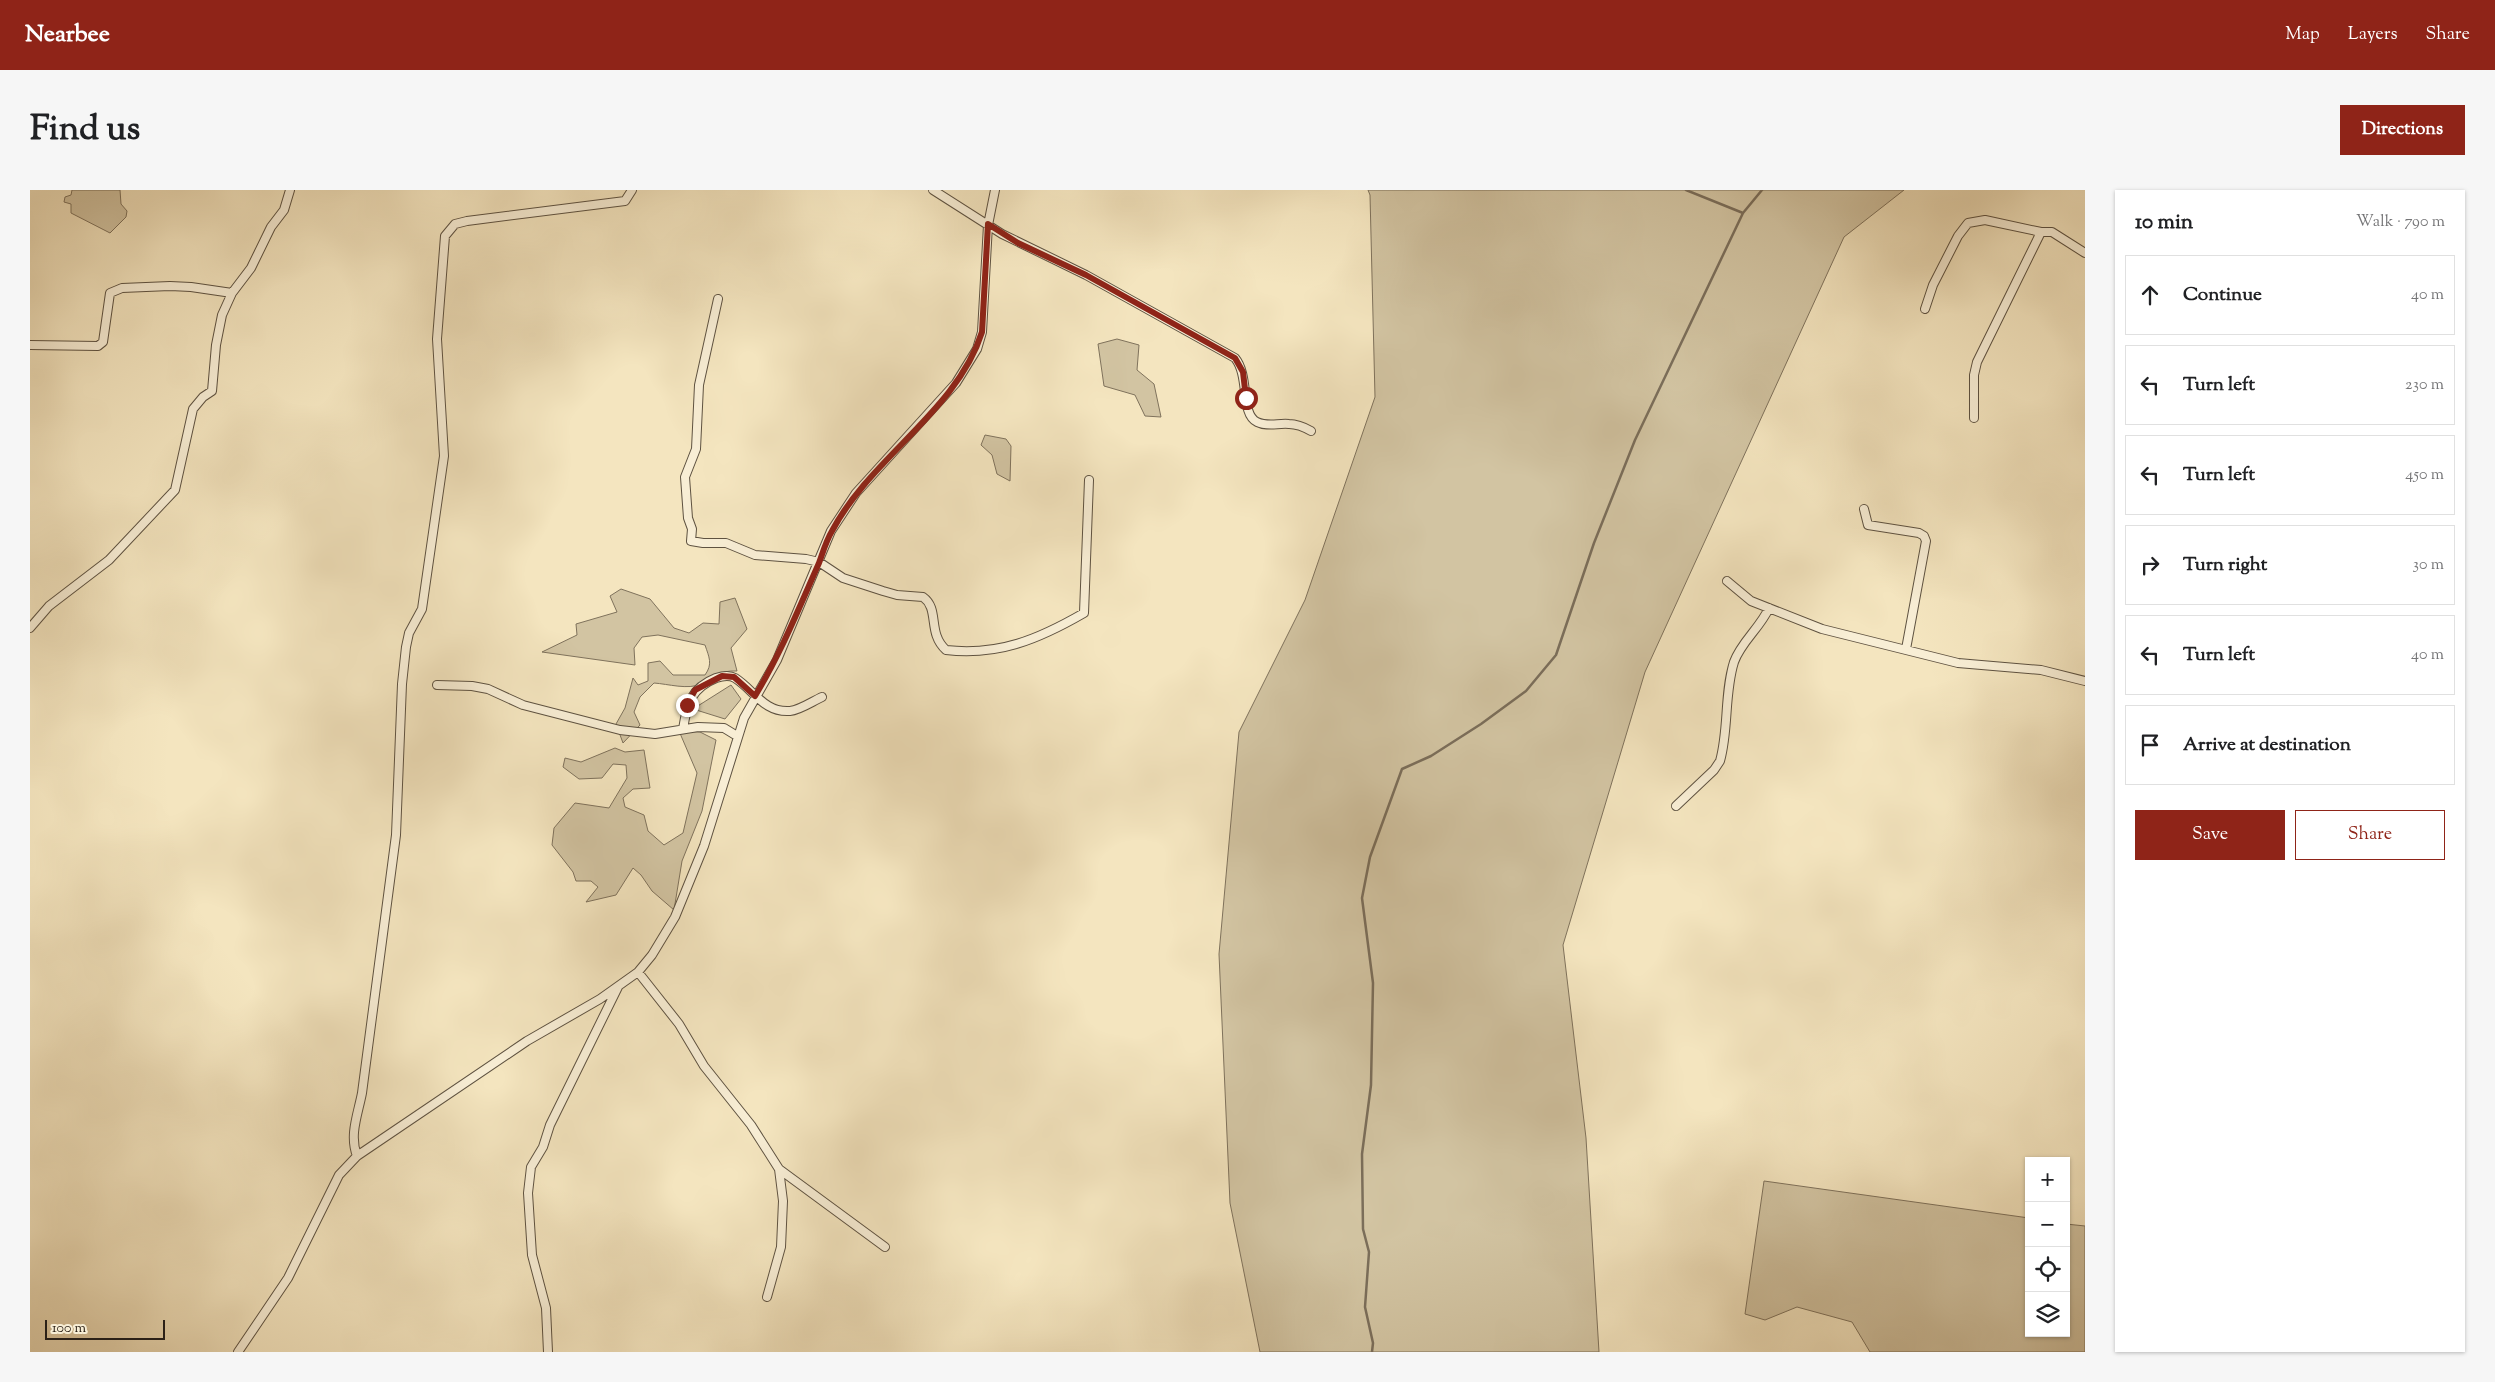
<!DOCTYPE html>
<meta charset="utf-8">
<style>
body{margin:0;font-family:"Sorts Mill Goudy",serif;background:#f6f6f6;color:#202124}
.controls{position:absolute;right:15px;bottom:15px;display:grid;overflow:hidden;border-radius:0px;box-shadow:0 1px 4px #0004}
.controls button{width:45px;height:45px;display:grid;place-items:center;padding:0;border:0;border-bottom:1px solid #e0e0e0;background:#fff;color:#202124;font:25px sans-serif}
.scale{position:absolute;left:15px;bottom:12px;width:120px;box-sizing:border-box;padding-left:5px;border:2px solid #2c2117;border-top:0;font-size:14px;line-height:18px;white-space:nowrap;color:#2c2117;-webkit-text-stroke:4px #f8eed5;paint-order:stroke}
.stop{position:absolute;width:15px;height:15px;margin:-11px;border:4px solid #8f2418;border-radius:50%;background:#fff}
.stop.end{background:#8f2418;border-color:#fff;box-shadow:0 1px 5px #0008}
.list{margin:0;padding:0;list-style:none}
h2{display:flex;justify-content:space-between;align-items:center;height:65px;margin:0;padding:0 20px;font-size:21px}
h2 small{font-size:16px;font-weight:400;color:#757577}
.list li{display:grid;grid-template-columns:32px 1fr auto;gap:15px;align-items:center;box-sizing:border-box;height:80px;margin:0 10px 10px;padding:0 10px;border:1px solid #e0e0e0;border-radius:0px}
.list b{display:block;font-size:19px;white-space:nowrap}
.list em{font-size:16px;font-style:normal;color:#757577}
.actions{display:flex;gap:10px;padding:15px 20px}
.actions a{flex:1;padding:11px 0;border:1px solid #8f2418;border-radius:0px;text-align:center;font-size:18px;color:#8f2418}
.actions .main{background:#8f2418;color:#fff}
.icon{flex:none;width:28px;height:28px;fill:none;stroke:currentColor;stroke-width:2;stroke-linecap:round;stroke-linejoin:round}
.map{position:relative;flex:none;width:2055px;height:1162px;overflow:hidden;border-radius:0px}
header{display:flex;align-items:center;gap:30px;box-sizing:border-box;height:70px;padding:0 25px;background:#8f2418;color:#fff}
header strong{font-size:24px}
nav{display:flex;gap:28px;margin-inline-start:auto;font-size:18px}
.intro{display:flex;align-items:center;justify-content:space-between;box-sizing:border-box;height:120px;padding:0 30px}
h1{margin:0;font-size:35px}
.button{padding:12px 22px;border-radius:0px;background:#8f2418;color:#fff;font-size:18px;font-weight:700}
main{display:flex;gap:30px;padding:0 30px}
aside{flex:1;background:#fff;border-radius:0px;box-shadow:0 1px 4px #0004}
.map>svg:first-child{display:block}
</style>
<header>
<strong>Nearbee</strong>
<nav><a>Map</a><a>Layers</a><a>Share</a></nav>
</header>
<div class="intro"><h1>Find us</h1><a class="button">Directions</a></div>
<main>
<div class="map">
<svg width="2055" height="1162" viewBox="0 0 2055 1162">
<rect width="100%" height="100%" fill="#f4e5bf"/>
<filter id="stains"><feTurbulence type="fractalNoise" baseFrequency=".004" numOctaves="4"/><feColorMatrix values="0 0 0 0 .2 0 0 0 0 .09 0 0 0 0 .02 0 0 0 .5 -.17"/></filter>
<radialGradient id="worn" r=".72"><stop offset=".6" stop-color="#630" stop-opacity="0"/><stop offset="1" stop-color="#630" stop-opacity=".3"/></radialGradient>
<path fill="#d2c4a2" stroke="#7f725c" d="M42 0H90L91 14 97 21 96 27 80 43 41 23V14L34 12 35 7 41 5Z
M1338 0H1874L1814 47 1615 482 1533 755 1556 948 1569 1162H1230L1200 1013 1189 764 1209 542 1275 410 1345 207 1340 5Z
M1087 149 1109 155 1107 180 1124 194 1131 227 1115 226 1105 205 1074 196 1068 154Z
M955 245 976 249 981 256 980 291 967 284 962 265 951 255Z
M591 399 620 409 644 438 659 443 673 433 689 434 690 412 705 408 717 439 701 458 707 481C688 480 686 488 671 494 658 500 638 494 624 493L610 507 604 522 610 535 593 553 586 534 595 518 603 488 608 495 618 491V473L630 471 643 485H675C683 474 679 467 675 455L628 445 612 447 604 458 605 475 512 462 547 445 546 434 587 422 580 406Z
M701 495 711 509 695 529 663 519Z
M649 541 670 542 686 550 672 621 652 671 644 720 622 701 611 685 603 678 586 705 556 712 568 697 561 691H546L543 682 522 655 524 638 545 613 579 618 597 588 596 575 583 574 572 588 549 589 533 577 535 568 551 572 585 558 595 562 614 560 620 598 603 599 593 608 595 617 614 625 618 641 634 655 653 643 667 583Z
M1734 991 1999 1028V1143H2036V1034L2055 1036V1162H1840L1822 1132 1767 1117 1735 1130 1715 1124Z"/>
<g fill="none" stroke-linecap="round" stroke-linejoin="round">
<path stroke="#7b6e5a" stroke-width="2.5" d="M1656 0 1713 23
M1342 1162 1343 1153 1335 1117 1339 1062 1333 1039 1332 964 1341 895 1343 793 1332 708 1340 667 1372 579 1401 566 1451 534 1496 501 1526 465 1564 353 1605 250 1713 23 1732 0"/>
<defs>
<path id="street" d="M903 0 972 44 1056 85 1205 168C1220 186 1210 224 1227 232 1237 237 1248 233 1259 234 1267 234 1274 237 1281 241
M688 109 669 195 666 259 655 287 658 328 662 339 661 351 673 353H696L725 365 776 369 789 372 813 388 853 401 867 405 893 407C910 419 897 443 916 460 969 466 1009 449 1054 423L1059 290
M1895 119 1903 95 1928 46 1938 33 1955 30 2011 42H2022L2055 63
M0 155 68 156 73 152 80 103 92 98 140 96 161 97 202 103
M1944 228V185L1947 172 2011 42
M1834 319 1838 335 1889 343 1894 346 1896 351 1876 459
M1697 391 1721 411 1792 439 1928 473 2011 480 2055 491
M0 438 19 416 79 370 145 300 163 219 173 207 182 201 186 155 192 125 202 103 221 78 241 37 254 20 260 0
M407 495 442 496 458 499 493 515 590 540 625 544 668 537 694 538 707 546
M653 539C657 514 661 498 686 488 692 486 700 485 705 488 724 500 734 523 760 521 770 520 783 511 792 507
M1646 616 1684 580 1690 571C1699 539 1694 504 1704 472 1711 452 1730 438 1739 418
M608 782 649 834 674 876 721 935 749 979 753 1011 751 1057 737 1107
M327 966C319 945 328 924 332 903L366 645 372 494 376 457 379 443 392 419 414 266 407 149 415 46 425 34 437 31 595 11 602 0
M749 979 855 1057
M208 1162 258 1088 309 985 327 966 497 851 570 809 608 782 622 765 645 727 674 656 714 528 747 470 801 341 826 303 926 193 947 159 952 142 958 35 965 0
M518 1162 516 1118 502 1065 498 1003 501 977 513 957 520 935 588 797"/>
</defs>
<use href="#street" stroke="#5e5241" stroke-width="10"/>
<use href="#street" stroke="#f8eed5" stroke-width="8"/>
</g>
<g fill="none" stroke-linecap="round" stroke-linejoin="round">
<path stroke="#8f2418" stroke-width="6" d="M657 515 665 500 692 486 704 487 725 506C751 463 769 418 789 373 793 362 796 351 802 341 841 267 927 221 952 142L958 34 988 53 1056 85 1205 168 1213 182 1216 208"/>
</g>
<rect width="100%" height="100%" filter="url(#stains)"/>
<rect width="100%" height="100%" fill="url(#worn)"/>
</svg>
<div class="controls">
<button>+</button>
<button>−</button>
<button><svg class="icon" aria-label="locate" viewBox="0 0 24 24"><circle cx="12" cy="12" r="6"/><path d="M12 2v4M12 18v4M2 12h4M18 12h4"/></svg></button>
<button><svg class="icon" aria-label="layers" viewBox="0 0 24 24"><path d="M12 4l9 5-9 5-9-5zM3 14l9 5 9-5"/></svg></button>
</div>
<div class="scale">100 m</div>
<div class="stop" style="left:1216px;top:208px"></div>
<div class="stop end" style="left:657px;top:515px"></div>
</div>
<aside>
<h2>10 min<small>Walk · 790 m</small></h2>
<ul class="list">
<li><svg class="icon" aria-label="ahead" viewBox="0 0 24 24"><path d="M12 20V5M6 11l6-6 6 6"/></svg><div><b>Continue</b></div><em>40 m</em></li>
<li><svg class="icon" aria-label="left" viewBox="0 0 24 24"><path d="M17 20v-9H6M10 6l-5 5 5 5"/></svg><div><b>Turn left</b></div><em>230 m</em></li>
<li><svg class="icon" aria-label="left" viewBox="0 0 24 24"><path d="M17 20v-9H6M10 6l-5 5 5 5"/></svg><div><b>Turn left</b></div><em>450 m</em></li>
<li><svg class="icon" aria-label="right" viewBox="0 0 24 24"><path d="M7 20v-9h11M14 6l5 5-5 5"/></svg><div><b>Turn right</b></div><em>30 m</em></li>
<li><svg class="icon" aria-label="left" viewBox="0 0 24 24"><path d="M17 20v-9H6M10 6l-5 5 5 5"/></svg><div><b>Turn left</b></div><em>40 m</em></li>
<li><svg class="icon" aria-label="arrive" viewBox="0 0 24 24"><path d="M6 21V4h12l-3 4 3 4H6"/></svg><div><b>Arrive at destination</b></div></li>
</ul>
<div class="actions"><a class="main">Save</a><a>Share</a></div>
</aside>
</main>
